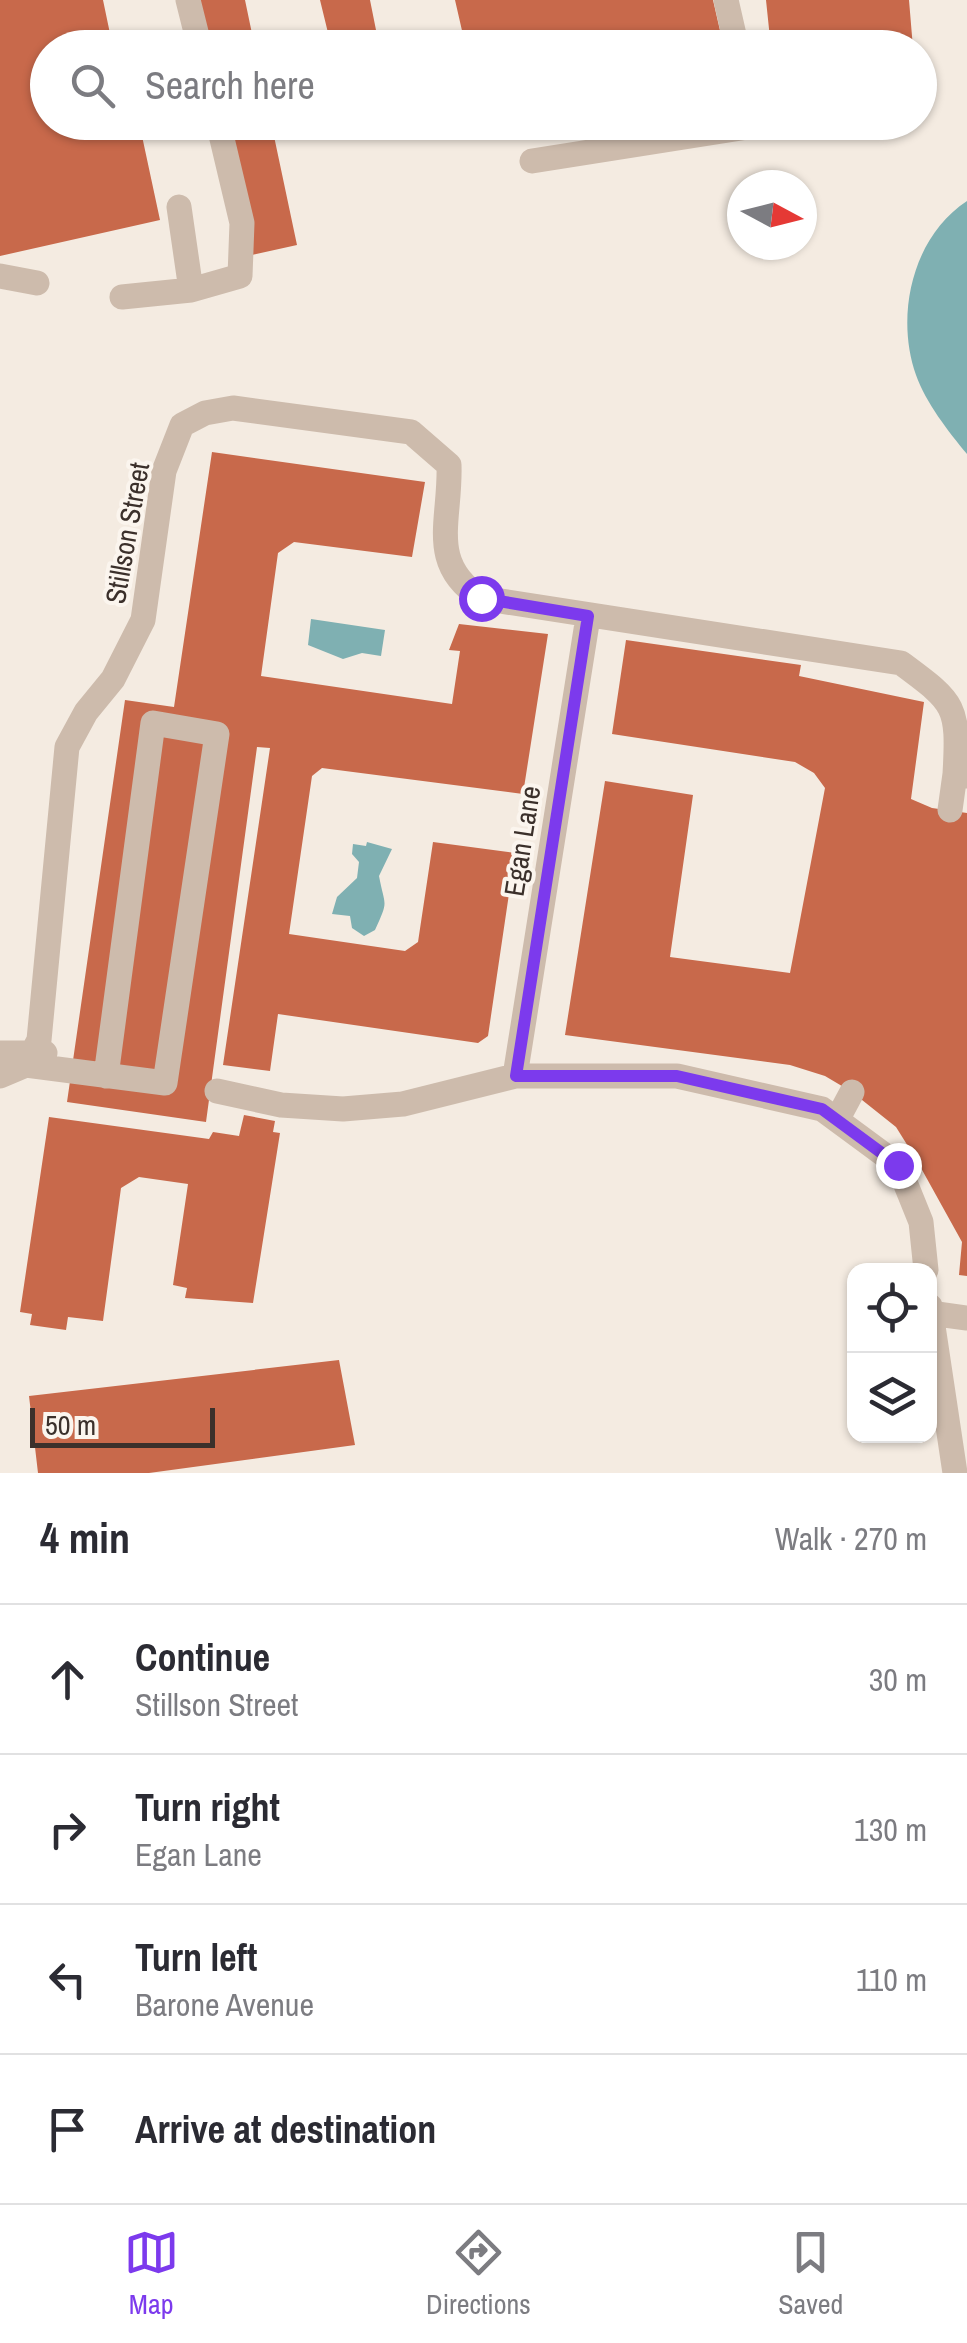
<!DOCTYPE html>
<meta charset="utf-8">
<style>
body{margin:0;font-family:"Archivo Narrow",sans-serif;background:#f2f2f3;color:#2b2b33}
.controls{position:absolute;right:30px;bottom:30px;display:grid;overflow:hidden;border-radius:20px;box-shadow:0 2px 8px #0004}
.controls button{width:90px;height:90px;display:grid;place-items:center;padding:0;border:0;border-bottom:2px solid #e1e1e2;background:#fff;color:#2b2b33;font:50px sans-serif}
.compass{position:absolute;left:727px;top:170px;width:90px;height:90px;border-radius:50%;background:#fff;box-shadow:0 2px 8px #0004;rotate:97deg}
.scale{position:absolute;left:30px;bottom:25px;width:185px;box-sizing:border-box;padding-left:10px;border:5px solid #3b302b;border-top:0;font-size:28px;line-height:35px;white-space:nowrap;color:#3b302b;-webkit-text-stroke:8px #fbf5ee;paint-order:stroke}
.stop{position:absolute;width:30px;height:30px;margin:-22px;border:8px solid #7c3aed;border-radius:50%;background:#fff}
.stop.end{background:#7c3aed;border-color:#fff;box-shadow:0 2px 10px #0008}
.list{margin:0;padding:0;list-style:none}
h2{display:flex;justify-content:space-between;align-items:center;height:130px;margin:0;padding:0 40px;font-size:42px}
h2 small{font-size:32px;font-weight:400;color:#7c7c81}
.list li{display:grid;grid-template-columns:65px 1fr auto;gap:30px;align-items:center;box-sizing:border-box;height:150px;padding:0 40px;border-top:2px solid #e1e1e2}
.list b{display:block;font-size:38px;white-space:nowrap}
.list p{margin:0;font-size:32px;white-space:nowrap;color:#7c7c81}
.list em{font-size:32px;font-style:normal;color:#7c7c81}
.icon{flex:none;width:55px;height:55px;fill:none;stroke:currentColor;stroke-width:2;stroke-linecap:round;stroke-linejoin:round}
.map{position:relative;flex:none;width:967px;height:1473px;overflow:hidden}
.search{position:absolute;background:#fff;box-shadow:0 2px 8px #0004;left:30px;right:30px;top:30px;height:110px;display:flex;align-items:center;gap:25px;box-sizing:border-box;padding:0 35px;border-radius:55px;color:#7c7c81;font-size:38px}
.sheet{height:730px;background:#fff}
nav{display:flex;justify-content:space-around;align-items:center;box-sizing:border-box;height:140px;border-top:2px solid #e1e1e2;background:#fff;font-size:28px;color:#7c7c81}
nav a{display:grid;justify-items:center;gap:5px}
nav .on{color:#7c3aed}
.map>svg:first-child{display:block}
</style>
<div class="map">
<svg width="967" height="1473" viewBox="0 0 967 1473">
<rect width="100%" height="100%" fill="#f4ebe1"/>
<path fill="#7fb0b2" d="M967 201V454C948 431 926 403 916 375 895 316 912 237 967 201Z
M311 619 385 630 381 656 362 653 343 659 308 645Z
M367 842 392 849 379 876C385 908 389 899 375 930L364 936 352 928 350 916 332 914 337 897 357 878 359 862 352 854 353 844 366 846Z"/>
<path fill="#c8694b" d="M0 0H103L113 48H48V122H139L160 220 0 256Z
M198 0H245L255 48H208Z
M320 0H370L376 30 330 41Z
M455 0H713L724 48H466Z
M766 0H909L913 48H771Z
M224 122H271L297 245 252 255Z
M482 122H547V124L486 139Z
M212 452 425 482 412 557 294 542 278 553 261 676 452 704 460 651 449 650 459 624 548 634 523 794 322 768 312 776 289 934 405 951 418 942 433 842 515 853 488 1036 478 1043 278 1014 270 1071 223 1065 270 748 257 747 206 1122 67 1102 125 700 174 707Z
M626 640 801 665 799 676 924 702 911 799 932 808 967 813V1276L959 1275 962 1242 916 1159 896 1127 852 1092 825 1076 790 1065 565 1035 605 781 693 795 670 957 790 973 825 788 814 773 795 762 612 734Z
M244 1115 275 1121 273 1132 280 1133 253 1303 185 1298 187 1288 173 1285 188 1184 139 1177 121 1188 103 1321 68 1317 66 1330 30 1325 32 1314 20 1312 49 1117 209 1139 213 1132 239 1136Z
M339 1360 355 1445 149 1473H38L29 1396Z"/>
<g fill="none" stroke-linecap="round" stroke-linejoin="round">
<path stroke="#cdbbac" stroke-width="25" d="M188 0 200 48
M726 0 737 48
M532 161 754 126 753 122
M179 207 191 290
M0 276 37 283
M122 297 191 290 240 276 242 223 218 122
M950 810 955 774
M0 1053H45
M26 1065 165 1083 217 734 153 723 106 1076
M0 1076 26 1065 39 1040 67 747 86 712 113 679 143 620 164 471 182 425 205 413 233 408 411 432 449 465C451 520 427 563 481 598L901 663C955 703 959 705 955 774L967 776
M515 1076 588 617
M217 1091 281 1105 343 1109 403 1104 515 1076H677L822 1109 898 1165 921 1222 926 1270
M837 1120 852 1092
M930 1306 955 1473
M930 1313 967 1318"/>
</g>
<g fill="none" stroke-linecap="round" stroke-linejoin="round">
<path stroke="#7c3aed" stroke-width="12" d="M481 598 588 616 516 1076H677L822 1109 898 1165"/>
</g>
<g text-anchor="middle" stroke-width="8" stroke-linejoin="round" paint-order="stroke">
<g font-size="28" fill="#3b302b" stroke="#fbf5ee">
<text transform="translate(127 533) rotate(-80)" y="10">Stillson Street</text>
<text transform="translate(522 841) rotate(-81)" y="10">Egan Lane</text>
</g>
</g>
</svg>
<div class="controls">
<button><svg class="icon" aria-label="locate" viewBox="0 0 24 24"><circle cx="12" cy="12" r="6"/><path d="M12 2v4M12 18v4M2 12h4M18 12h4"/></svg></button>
<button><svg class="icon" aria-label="layers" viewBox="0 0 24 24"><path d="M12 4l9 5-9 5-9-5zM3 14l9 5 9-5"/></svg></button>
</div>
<svg class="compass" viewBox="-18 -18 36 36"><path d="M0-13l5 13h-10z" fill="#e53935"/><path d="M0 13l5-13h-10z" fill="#7c7c81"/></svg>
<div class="scale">50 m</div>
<div class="stop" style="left:481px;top:598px"></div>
<div class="stop end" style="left:898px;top:1165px"></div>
<div class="search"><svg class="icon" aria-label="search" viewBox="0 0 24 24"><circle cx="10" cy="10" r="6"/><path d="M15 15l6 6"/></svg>Search here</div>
</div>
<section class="sheet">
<h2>4 min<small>Walk · 270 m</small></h2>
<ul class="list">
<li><svg class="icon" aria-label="ahead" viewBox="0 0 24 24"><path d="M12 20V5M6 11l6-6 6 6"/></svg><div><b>Continue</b><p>Stillson Street</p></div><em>30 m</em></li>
<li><svg class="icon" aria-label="right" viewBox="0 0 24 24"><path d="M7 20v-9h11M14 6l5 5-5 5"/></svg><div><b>Turn right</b><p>Egan Lane</p></div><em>130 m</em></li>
<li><svg class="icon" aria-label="left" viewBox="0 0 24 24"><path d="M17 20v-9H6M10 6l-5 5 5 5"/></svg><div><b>Turn left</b><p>Barone Avenue</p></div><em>110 m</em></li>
<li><svg class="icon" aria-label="arrive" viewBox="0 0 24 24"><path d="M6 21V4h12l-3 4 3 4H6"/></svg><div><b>Arrive at destination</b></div></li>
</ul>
</section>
<nav>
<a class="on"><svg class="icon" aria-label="map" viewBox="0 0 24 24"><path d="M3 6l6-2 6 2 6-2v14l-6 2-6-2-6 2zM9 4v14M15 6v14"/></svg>Map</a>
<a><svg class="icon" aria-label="directions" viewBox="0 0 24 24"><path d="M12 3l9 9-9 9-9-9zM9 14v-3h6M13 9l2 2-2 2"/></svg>Directions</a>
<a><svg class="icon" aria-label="saved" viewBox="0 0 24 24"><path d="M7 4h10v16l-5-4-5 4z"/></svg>Saved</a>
</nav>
